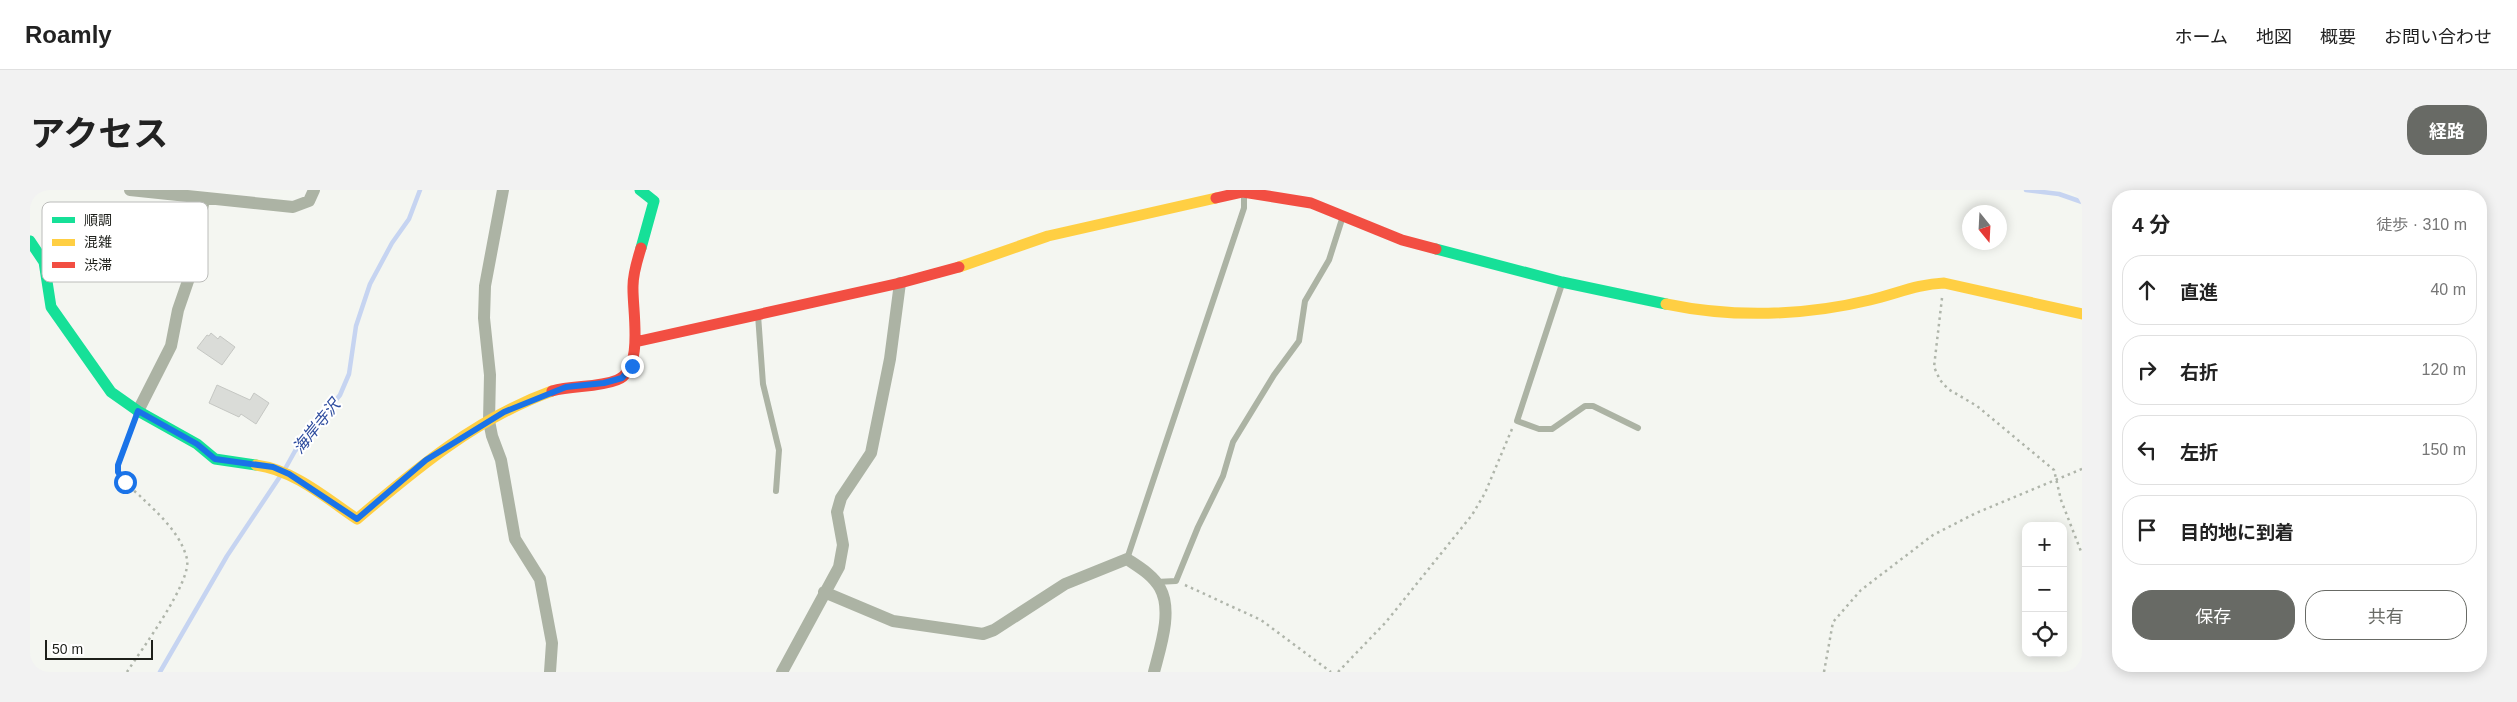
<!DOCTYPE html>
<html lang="ja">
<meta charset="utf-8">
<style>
body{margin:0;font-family:Arial,"Noto Sans JP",sans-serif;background:#f2f2f2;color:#222}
.controls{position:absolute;right:15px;bottom:15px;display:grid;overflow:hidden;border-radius:10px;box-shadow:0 2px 12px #0003}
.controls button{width:45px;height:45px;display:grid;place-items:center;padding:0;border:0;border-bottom:1px solid #e0e0e0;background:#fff;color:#222;font:25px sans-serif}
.compass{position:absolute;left:1932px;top:15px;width:45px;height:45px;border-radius:50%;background:#fff;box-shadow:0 2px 12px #0003;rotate:162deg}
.scale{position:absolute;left:15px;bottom:12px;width:108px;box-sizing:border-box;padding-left:5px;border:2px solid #1d1f1a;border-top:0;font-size:14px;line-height:18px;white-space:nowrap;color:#1d1f1a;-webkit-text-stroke:4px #fff;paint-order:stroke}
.stop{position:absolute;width:15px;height:15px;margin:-11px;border:4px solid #1a73e8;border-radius:50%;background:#fff}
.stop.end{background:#1a73e8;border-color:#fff;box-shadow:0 1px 5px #0008}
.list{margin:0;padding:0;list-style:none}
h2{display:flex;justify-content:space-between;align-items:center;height:65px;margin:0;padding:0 20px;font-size:21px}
h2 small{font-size:16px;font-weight:400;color:#767676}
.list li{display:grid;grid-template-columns:32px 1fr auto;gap:15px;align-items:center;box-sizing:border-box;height:70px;margin:0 10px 10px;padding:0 10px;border:1px solid #e0e0e0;border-radius:20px}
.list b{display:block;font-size:19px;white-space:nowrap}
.list em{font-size:16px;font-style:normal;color:#767676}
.actions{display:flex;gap:10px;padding:15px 20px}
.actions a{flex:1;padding:11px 0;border:1px solid #686a65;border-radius:20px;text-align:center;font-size:18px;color:#686a65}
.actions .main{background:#686a65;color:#fff}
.icon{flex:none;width:28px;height:28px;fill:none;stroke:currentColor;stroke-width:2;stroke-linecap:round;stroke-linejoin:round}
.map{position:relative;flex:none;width:2052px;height:482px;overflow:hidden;border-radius:20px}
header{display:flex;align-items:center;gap:30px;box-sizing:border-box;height:70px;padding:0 25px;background:#fff;border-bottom:1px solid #e0e0e0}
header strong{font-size:24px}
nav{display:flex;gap:28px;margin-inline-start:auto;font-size:18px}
.intro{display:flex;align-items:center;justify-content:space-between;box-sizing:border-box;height:120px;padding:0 30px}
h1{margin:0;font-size:35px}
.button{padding:12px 22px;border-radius:20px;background:#686a65;color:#fff;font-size:18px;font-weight:700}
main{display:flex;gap:30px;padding:0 30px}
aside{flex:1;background:#fff;border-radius:20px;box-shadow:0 2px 12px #0003}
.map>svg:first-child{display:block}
</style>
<header>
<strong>Roamly</strong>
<nav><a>ホーム</a><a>地図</a><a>概要</a><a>お問い合わせ</a></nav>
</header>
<div class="intro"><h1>アクセス</h1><a class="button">経路</a></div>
<main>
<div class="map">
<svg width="2052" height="482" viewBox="0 0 2052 482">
<rect width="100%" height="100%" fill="#f4f6f1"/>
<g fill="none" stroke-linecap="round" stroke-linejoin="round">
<path stroke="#c6d4f1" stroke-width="4.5" d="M1996 0 2029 4 2052 12
M255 279 265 261 310 205 319 184 326 136 340 94 362 53 379 29 390 0
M130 482 197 366 251 285"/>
</g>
<path fill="#dadcd8" stroke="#c5c7c3" d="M181 143 188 149 190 146 205 157 192 175 167 158 177 145 179 146Z
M187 195 220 210 224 203 239 213 226 234 211 224 209 227 179 213Z"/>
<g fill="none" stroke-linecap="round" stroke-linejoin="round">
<path stroke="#afb5aa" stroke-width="2.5" stroke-dasharray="2.5 4" stroke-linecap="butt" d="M1912 108 1904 177 1910 190 1918 199 1947 216 2024 280 2031 310 2052 364
M1155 395 1231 430 1301 482
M97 482C111 460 162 392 157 369 151 344 129 324 112 308 102 298 88 290 88 275L103 234
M1308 482 1356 432 1442 325 1455 303 1482 239
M1794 482 1803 432 1831 400 1903 345 1946 323 2052 279"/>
<path stroke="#acb3a4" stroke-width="6" d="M1532 94 1487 231 1509 239H1522L1555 216H1563L1608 238
M728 125 733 194 749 260 746 301
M1097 369 1214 18V4
M1126 392 1146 391 1168 337 1193 286 1203 252 1244 185 1269 151 1275 111 1299 70 1313 26"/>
<path stroke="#acb3a4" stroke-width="12" d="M100 0 263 17 279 11 284 0
M473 0 455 96 454 128 460 185 459 231 462 246 471 270 485 349 510 389 522 453 520 482
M108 221 141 156 148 120 167 65 166 50 174 9
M794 402 863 431 953 444 964 440 1035 394 1097 369C1109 377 1123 385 1130 398 1143 421 1130 458 1124 482
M752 482 809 377 813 355 807 322 811 308 841 263 860 169 870 93"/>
<path stroke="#16e098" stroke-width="11" d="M610 0 624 11 611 58
M0 51 14 72 21 117 81 202 108 221 167 254 185 269 226 275
M1406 59 1532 92 1636 114"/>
<path stroke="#ffcf43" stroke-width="11" d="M929 77 1018 46 1186 8
M1636 114C1703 128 1774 126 1840 110 1866 104 1888 94 1914 93L2052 124
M226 275C264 280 296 308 327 329 387 278 447 228 522 201"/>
<path stroke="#f24e42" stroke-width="11" d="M1186 8 1213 2 1281 13 1372 50 1406 59
M605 152 870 93 929 77
M522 201C543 195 567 198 587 190 615 179 602 120 603 96 603 83 607 71 611 58"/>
</g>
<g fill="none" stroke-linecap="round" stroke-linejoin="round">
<path stroke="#1a73e8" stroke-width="6" d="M95 292 88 282V275L108 221 167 254 185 269 243 277 259 284 327 329 396 270 474 222 536 197 574 193 592 188 602 176"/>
</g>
<g text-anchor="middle" stroke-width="4" stroke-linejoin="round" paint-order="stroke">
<g font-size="16" font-style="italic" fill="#2e4c9e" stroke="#fff">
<text transform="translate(286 236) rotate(-51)" y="6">海岸寺沢</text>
</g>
</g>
<rect x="12" y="12" width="166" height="80" rx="8" fill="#fff" stroke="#bbbcba" stroke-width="1"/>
<rect x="22" y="27" width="23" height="6" fill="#16e098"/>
<rect x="22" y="49" width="23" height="7" fill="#ffcf43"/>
<rect x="22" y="72" width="23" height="6" fill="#f24e42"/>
<g font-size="14" fill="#1d1f1a">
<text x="54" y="35">順調</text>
<text x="54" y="57">混雑</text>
<text x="54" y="80">渋滞</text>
</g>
</svg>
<div class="controls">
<button>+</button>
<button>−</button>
<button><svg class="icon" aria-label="locate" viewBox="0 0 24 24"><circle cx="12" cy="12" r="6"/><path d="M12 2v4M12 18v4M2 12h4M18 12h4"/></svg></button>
</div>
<svg class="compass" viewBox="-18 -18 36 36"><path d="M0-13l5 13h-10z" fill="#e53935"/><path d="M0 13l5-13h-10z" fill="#767676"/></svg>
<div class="scale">50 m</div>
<div class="stop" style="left:95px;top:292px"></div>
<div class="stop end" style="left:602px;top:176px"></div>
</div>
<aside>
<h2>4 分<small>徒歩 · 310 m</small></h2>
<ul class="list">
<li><svg class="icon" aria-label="ahead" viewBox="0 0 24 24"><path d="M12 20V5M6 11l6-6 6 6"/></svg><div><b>直進</b></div><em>40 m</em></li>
<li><svg class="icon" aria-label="right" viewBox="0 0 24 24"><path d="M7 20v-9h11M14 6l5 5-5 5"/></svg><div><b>右折</b></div><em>120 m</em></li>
<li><svg class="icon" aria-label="left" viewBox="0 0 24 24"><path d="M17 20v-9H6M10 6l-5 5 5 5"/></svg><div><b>左折</b></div><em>150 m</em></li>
<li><svg class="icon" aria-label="arrive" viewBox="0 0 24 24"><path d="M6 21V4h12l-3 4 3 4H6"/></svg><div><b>目的地に到着</b></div></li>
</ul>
<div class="actions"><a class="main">保存</a><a>共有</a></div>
</aside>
</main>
